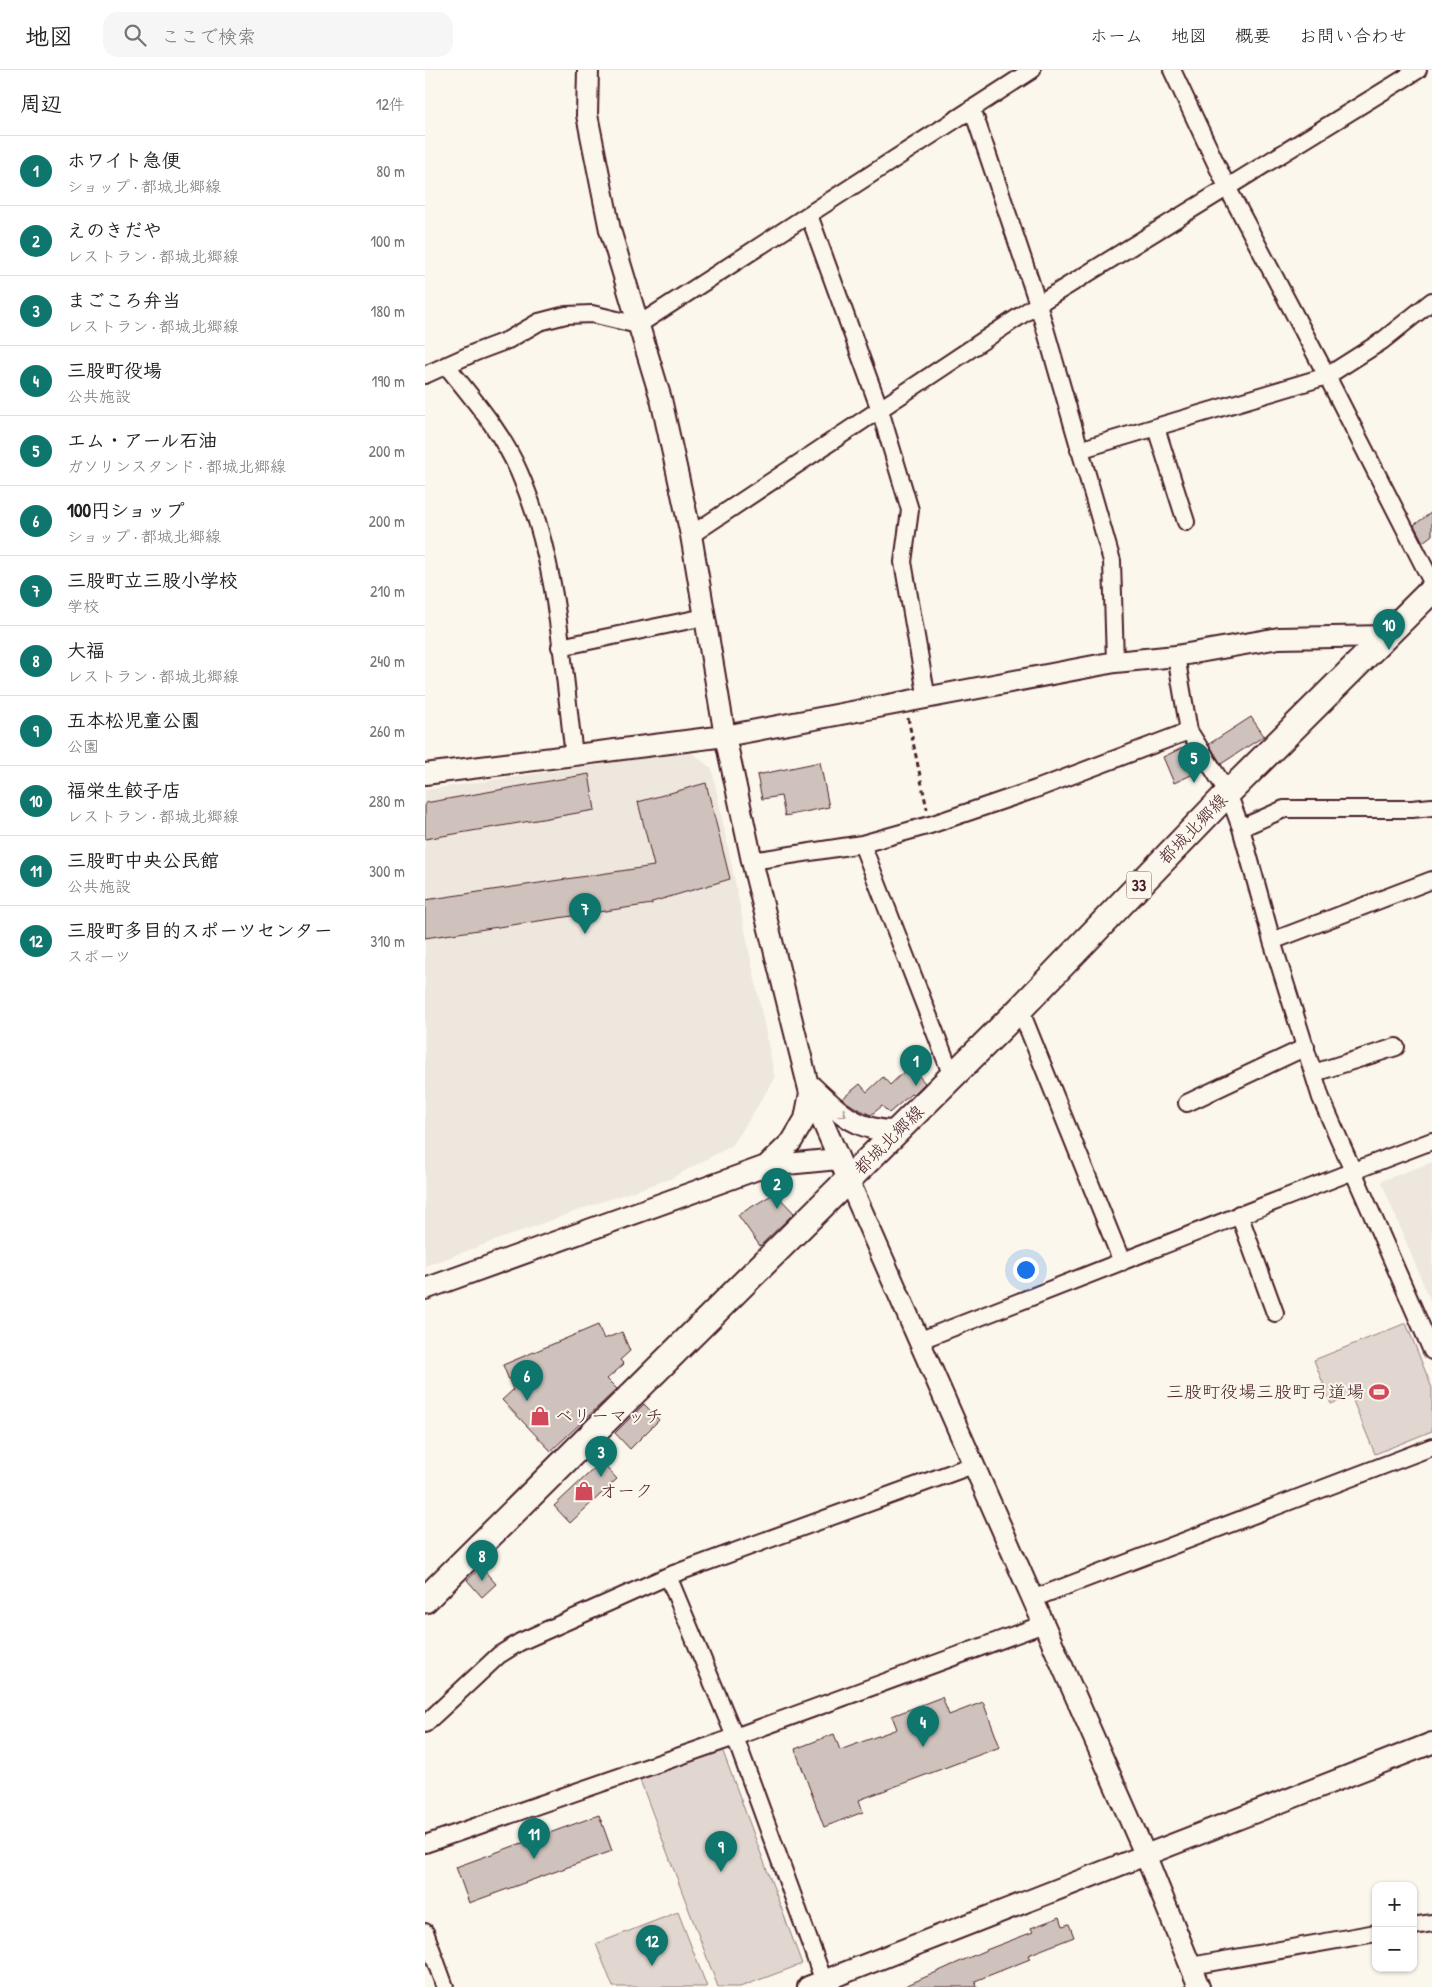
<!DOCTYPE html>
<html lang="ja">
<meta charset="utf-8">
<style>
body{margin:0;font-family:"Patrick Hand","Klee One",sans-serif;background:#f6f6f6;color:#222}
.controls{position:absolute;right:15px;bottom:15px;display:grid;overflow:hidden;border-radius:10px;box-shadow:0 1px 4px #0004}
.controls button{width:45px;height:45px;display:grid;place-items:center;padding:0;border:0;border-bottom:1px solid #e0e0e0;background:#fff;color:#222;font:25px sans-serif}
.you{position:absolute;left:600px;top:1199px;width:18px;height:18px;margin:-12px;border:4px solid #fff;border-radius:50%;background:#1a73e8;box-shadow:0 0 0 8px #1a73e833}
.badge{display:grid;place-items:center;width:32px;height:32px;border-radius:50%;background:#0f766e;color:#fff;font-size:16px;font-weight:700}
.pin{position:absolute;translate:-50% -41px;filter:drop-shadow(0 1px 2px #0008)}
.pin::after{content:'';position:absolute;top:26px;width:18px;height:15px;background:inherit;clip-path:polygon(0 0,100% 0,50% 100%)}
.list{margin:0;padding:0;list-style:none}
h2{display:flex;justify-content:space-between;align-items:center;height:65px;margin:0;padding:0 20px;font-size:21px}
h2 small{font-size:16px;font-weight:400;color:#767676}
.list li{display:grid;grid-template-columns:32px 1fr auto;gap:15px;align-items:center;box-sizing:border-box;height:70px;padding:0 20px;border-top:1px solid #e0e0e0}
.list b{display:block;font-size:19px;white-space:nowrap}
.list p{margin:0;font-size:16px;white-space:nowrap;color:#767676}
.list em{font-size:16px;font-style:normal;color:#767676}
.icon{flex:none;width:28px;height:28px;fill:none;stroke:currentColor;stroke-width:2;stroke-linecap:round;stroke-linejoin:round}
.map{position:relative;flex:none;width:1007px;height:1917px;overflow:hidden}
header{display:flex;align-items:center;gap:30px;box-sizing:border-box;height:70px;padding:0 25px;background:#fff;border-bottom:1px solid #e0e0e0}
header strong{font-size:24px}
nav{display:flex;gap:28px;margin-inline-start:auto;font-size:18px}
.search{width:350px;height:45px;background:#f6f6f6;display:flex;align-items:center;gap:12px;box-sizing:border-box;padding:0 18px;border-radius:15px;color:#767676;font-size:19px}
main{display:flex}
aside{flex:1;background:#fff}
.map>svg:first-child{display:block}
</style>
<header>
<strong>地図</strong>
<div class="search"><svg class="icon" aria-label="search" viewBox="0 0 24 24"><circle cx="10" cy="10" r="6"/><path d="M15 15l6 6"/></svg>ここで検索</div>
<nav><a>ホーム</a><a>地図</a><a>概要</a><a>お問い合わせ</a></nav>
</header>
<main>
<aside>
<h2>周辺<small>12件</small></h2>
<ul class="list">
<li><span class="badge">1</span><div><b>ホワイト急便</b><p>ショップ · 都城北郷線</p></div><em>80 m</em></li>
<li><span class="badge">2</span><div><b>えのきだや</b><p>レストラン · 都城北郷線</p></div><em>100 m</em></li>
<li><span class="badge">3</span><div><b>まごころ弁当</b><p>レストラン · 都城北郷線</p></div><em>180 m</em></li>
<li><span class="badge">4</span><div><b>三股町役場</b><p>公共施設</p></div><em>190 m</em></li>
<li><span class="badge">5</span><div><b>エム・アール石油</b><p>ガソリンスタンド · 都城北郷線</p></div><em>200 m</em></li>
<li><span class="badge">6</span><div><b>100円ショップ</b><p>ショップ · 都城北郷線</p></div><em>200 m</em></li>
<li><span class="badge">7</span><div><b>三股町立三股小学校</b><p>学校</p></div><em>210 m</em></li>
<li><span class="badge">8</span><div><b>大福</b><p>レストラン · 都城北郷線</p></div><em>240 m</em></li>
<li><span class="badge">9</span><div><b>五本松児童公園</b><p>公園</p></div><em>260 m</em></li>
<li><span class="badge">10</span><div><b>福栄生餃子店</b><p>レストラン · 都城北郷線</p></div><em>280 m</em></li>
<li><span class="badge">11</span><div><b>三股町中央公民館</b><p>公共施設</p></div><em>300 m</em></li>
<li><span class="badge">12</span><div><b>三股町多目的スポーツセンター</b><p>スポーツ</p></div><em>310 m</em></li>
</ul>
</aside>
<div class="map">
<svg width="1007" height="1917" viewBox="0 0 1007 1917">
<rect width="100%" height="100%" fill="#fbf7ec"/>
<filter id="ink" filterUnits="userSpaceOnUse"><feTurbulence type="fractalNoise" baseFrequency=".02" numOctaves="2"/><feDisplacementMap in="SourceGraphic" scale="10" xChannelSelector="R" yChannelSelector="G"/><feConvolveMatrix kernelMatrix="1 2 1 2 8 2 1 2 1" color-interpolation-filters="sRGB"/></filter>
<g filter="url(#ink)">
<path fill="#eee7de" d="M265 681 287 699 350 1008 308 1075 245 1109 176 1132 0 1196V720Z
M1007 1092V1235L956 1111Z"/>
<path fill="#e2d7d0" stroke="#967b7e" d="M981 1253 1007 1318V1361L950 1384 926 1326 906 1334 889 1290Z
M297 1679 377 1894 315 1917H293L215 1710Z
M253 1842 282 1917H188L171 1874Z"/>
<path fill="#cfc2bc" stroke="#4a1f2b" d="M1007 442V465L998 472 989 455Z
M826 647 839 666 796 694 784 674Z
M759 677 763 687 767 684 777 700 749 713 738 687Z
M395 692 404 737 360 746 356 726 337 729 332 705Z
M164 704 170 740 0 769V733Z
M281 713 305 809 227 832V834L0 868V830L229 796 213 732Z
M485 996 500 1013 488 1025 486 1024 464 1043 457 1036 446 1045 431 1038 417 1029 435 1014 442 1022 458 1007 465 1015Z
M350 1123 369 1143 335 1176 313 1145Z
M173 1255 179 1269 197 1262 205 1281 195 1290 199 1294 182 1309 192 1319 126 1381 77 1330 88 1320 78 1295Z
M219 1334 234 1350 205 1379 190 1363Z
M176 1392 192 1409 145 1453 129 1436Z
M56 1497 71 1514 57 1527 42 1510Z
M517 1627 524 1645 558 1632 575 1677 434 1730 438 1742 399 1757 370 1679 409 1664 415 1680 472 1659 467 1646Z
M174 1745 187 1781 44 1833 31 1797Z
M635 1847 638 1856 644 1854 649 1867 603 1885 605 1889 550 1911 552 1917H478L561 1880 608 1862 606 1858Z"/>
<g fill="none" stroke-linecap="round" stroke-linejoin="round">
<defs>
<path id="minor" d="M747 0 802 117 902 306 1007 512
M547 38 613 234 687 491 690 592
M384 145 455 340 485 440 478 492 502 629
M21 295C48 329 77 362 94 402 133 490 137 591 149 685
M0 305 51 282 83 270 114 252 141 245 167 244 213 255 607 0
M731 358 761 452
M654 380 902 306 957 271 1007 231
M266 465 613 234 993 0
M135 577 280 547
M751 586 764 661 803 723 816 758 847 871 896 1028 1007 1281
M816 758 859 739H987L1007 737
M437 774 527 1006
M327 791 437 774 505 755 611 719 764 661
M847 871 1007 810
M595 939 697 1192
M889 1003 971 977
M762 1033 881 977
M814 1144 850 1243
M493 1271C665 1205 835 1136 1007 1071
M243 1506 310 1667 401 1917
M607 1529 1007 1377
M0 1654 74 1585 95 1572 243 1506 548 1395
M0 1774 310 1667 619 1554
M988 1856 1007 1853
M0 1862 20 1917
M766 1896 951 1863"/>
<path id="tertiary" d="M163 0 162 45 185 160 236 329 266 465 300 666 327 791 385 1023 720 1784 774 1917
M0 704 300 666 690 592 751 586 854 568 962 566
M386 1016C412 1041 434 1063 473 1061
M341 1096 367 1071 380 1049 385 1023
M0 1219 341 1096 413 1089
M383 1917 1007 1673"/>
<path id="primary" d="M0 1530 595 939 803 723 1007 520"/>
</defs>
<use href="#minor" stroke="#4a1f2b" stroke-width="20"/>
<use href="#tertiary" stroke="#4a1f2b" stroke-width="24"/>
<use href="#primary" stroke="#4a1f2b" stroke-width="29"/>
<path stroke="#4a1f2b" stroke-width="3" stroke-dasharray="5 4" stroke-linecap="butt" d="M483 648 502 739"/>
<use href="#minor" stroke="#fbf7ec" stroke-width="16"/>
<use href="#tertiary" stroke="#fbf7ec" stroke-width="20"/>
<use href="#primary" stroke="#fbf7ec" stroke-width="25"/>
</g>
<defs><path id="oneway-chevron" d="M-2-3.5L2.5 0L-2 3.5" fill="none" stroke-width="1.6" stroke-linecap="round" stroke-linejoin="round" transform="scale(1.25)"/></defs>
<use stroke="#ab9695" href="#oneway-chevron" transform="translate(418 1044) rotate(37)"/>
</g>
<defs>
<symbol id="stadium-bare" viewBox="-9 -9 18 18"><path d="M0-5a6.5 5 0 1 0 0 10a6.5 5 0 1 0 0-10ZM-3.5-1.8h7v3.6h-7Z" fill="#d1495b" stroke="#fbf7ec" stroke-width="2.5" paint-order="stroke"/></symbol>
<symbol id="shop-bare" viewBox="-9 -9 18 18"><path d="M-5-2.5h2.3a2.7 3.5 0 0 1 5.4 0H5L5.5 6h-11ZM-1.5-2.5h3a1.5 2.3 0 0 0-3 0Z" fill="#d1495b" stroke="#fbf7ec" stroke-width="2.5" paint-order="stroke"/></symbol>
</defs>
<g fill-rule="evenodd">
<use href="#stadium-bare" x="940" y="1308" width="28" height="28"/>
<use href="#shop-bare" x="101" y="1332" width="28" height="28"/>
<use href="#shop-bare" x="145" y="1407" width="28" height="28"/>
</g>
<g text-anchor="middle" stroke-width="4" stroke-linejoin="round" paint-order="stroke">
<rect fill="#fbf7ec" stroke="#7f6065" stroke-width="1" x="701.5" y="801.5" width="25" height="27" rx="4"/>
<g font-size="16" font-weight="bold" fill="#4a1f2b">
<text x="714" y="821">33</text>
</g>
<g font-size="18" fill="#4a1f2b" stroke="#fbf7ec">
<text transform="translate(768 759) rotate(-46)" y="6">都城北郷線</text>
<text transform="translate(464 1070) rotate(-45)" y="6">都城北郷線</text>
</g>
<g font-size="18" fill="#4a1f2b" stroke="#fbf7ec" text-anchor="start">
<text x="939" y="1328" text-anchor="end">三股町役場三股町弓道場</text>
<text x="130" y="1352">ベリーマッチ</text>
<text x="174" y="1427">オーク</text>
</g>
</g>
</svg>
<div class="controls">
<button>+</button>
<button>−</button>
</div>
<div class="you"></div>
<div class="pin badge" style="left:491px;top:1016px">1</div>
<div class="pin badge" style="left:352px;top:1139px">2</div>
<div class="pin badge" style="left:176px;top:1407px">3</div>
<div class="pin badge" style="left:498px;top:1677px">4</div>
<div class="pin badge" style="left:769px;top:713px">5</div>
<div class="pin badge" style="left:102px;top:1331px">6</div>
<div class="pin badge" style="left:160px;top:864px">7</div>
<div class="pin badge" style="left:57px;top:1511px">8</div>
<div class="pin badge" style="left:296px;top:1802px">9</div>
<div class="pin badge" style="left:964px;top:580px">10</div>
<div class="pin badge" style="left:109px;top:1789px">11</div>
<div class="pin badge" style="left:227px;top:1896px">12</div>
</div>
</main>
